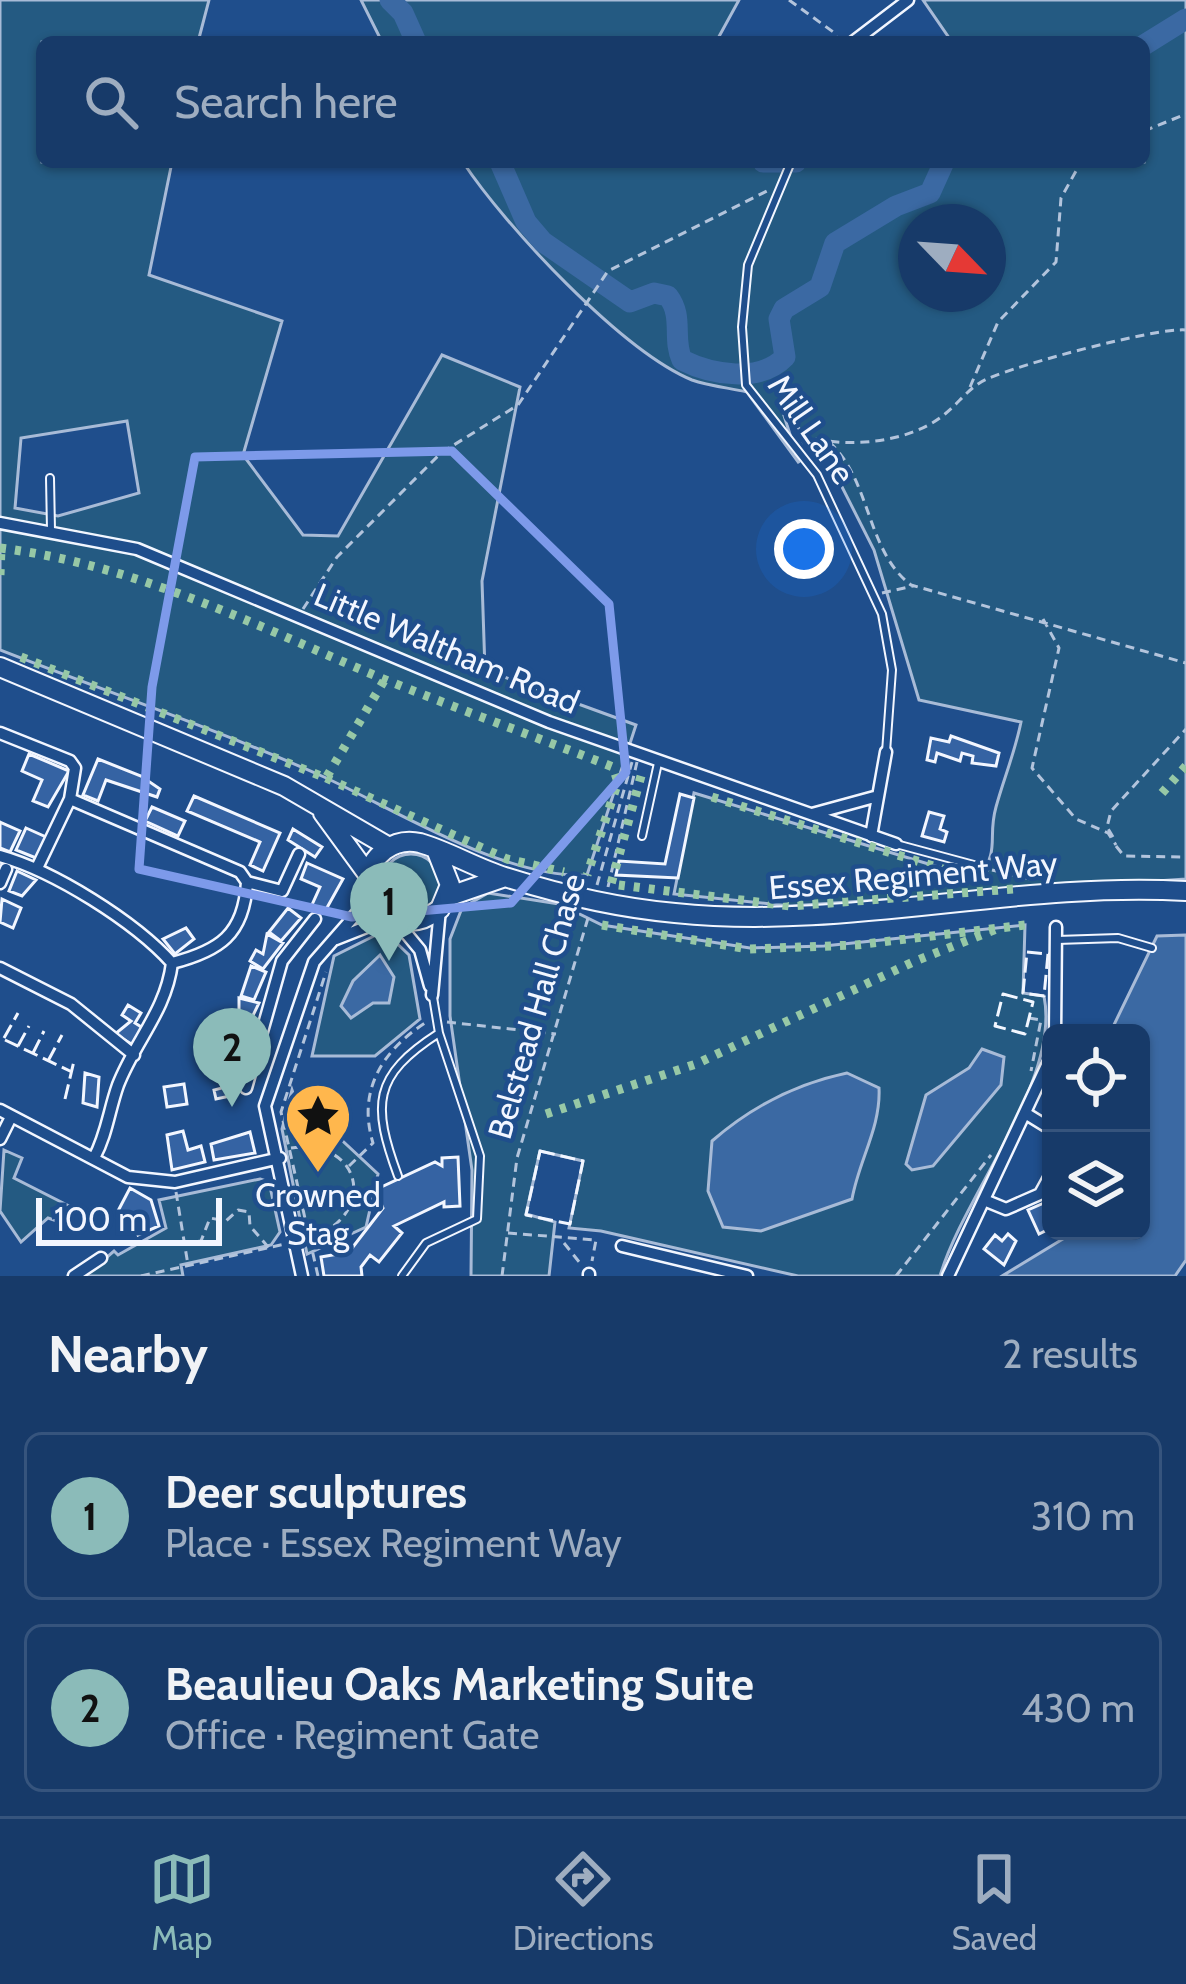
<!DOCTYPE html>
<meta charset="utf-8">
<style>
body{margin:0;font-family:Cabin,sans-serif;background:#20416f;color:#f1f3f6}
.controls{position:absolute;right:36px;bottom:36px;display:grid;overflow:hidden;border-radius:18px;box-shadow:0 3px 9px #0004}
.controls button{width:108px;height:108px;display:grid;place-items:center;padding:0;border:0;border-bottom:3px solid #36547d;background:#173a69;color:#f1f3f6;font:60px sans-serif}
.compass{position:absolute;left:898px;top:204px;width:108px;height:108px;border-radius:50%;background:#173a69;box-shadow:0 3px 9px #0004;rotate:115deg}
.scale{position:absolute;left:36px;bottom:30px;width:186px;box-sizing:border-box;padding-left:12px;border:6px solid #f2f6ff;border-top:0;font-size:33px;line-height:42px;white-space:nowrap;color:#f2f6ff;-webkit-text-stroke:9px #1f4e8c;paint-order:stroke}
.you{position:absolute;left:804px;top:549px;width:42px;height:42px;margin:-30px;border:9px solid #fff;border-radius:50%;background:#1a73e8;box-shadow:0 0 0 18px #1a73e833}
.badge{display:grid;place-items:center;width:78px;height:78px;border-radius:50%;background:#8bbbb9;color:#111;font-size:39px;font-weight:700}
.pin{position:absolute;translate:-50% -99px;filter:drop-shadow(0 3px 6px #0008)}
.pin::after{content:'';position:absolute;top:63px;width:42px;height:36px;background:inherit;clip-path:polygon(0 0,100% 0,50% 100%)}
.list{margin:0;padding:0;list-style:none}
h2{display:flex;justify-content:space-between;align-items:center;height:156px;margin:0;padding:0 48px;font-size:51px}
h2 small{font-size:39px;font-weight:400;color:#9eadc0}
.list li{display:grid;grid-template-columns:78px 1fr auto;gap:36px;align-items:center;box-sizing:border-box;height:168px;margin:0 24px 24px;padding:0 24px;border:3px solid #36547d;border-radius:18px}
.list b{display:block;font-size:45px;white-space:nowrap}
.list p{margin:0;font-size:39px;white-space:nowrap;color:#9eadc0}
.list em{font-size:39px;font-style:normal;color:#9eadc0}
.icon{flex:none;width:66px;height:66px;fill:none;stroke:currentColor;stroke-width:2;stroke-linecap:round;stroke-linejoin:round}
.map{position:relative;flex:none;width:1186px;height:1276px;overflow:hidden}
.search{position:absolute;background:#173a69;box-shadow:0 3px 9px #0004;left:36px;right:36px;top:36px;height:132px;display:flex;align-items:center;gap:30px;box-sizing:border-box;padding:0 42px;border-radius:18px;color:#9eadc0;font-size:45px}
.sheet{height:540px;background:#173a69}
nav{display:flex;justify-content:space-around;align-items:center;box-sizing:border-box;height:168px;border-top:3px solid #36547d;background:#173a69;font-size:33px;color:#9eadc0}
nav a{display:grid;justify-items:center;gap:6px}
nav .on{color:#8bbbb9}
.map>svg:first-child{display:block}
</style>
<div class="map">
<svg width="1186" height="1276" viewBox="0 0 1186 1276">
<rect width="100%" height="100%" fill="#1f4e8c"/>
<path fill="#245a82" stroke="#a8bbd7" stroke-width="3" fill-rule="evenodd" d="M0 0H209L198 42H42V162H172L149 275 282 321 243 455 303 535 338 536 442 355 520 387 482 581 485 670 636 725 587 875C505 879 398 811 324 777 219 730 107 692 0 650ZM127 421 139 493 58 516 15 508 21 438Z
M361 0H739L716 42H382Z
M923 0H1186V879L790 906 674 894 694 793 978 879C1001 849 987 839 996 807 1004 778 1015 752 1021 722L919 700 874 550 836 475 781 406 799 463 747 392C730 388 709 386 692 380 622 351 505 226 463 162H1144V42H952ZM916 222H988V294H916Z
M382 883a29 29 0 1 1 58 0a29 29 0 1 1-58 0Z
M488 893 559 904 602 925 750 948 824 946 1025 925 1023 993 1044 996C1061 1081 964 1194 940 1276H798L601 1231 569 1228 583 1161 540 1151 526 1214 555 1222 549 1276H471L472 1170 450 1016V939L462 908Z
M384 931 409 955 420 1019 375 1056H312L334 956Z
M292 1090 303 1122 333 1132 378 1174 366 1227 307 1254 282 1129Z
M4 1150 22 1158 14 1178 73 1208 57 1221 48 1218 21 1242 0 1211Z
M260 1179 269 1182 280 1232 271 1245 181 1265 183 1276H85L114 1251 118 1255 166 1228 159 1200Z"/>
<path fill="#3b69a3" stroke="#a8bbd7" stroke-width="3" d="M1186 935V1260L1175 1276H1002L1076 1231H1141V1033H1110L1157 936Z
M380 955 394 977 389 1003H373L351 1018 341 1006 353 981Z
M982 1049 1004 1057 1001 1085 933 1166 912 1170 906 1164 926 1095 969 1068Z
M847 1073 879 1088C881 1127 859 1160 852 1199L761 1231 723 1227 708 1191 712 1141C752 1106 795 1084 847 1073Z"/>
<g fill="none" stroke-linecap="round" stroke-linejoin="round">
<path stroke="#3b69a3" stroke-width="21" d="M390 0 403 13 416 42
M1144 45 1186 19
M500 162 526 222 543 242 630 302 654 293 668 296C684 317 672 338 682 360 712 375 760 383 785 357L779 319 784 309 820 287 835 243 896 206 930 193 944 162
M763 162H796"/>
</g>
<path fill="#3563a3" stroke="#f2f6ff" stroke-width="3" d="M951 736 999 753 996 766 972 763 973 756 962 753 960 761 937 753 935 762 927 760 931 738 949 742Z
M29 754 69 771 48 807 33 801 42 780 22 771Z
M98 759 141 776 160 789 157 797 106 780 98 801 83 795Z
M680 794 694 798 678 878 616 875 619 861 665 864Z
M194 796 280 833 263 871 250 865 260 842 187 811Z
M152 807 185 821 178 836 145 821Z
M929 812 944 816 940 829 947 832 944 842 922 836Z
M0 822 20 831 10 852 0 848Z
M26 828 46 837 36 858 16 850Z
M293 829 322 847 315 857 288 840Z
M307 863 343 879 324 913 311 907 320 887 301 879Z
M17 871 36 880 22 896 9 891Z
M2 899 21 908 13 928 0 922Z
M288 908 301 918 281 941 269 932Z
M186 928 194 939 175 954 163 939Z
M267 934 283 943 263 969 250 961 256 950 263 954Z
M251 966 266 972 254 1000 241 996Z
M239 998 259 1003 244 1034 229 1029 233 1017 239 1019Z
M128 1005 141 1013 135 1023 143 1028 133 1045 115 1034 131 1021 122 1015Z
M229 1030 245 1035 234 1064 221 1061Z
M233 1066 236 1085 229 1086 230 1096 216 1099 214 1090 222 1088 219 1068Z
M85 1073 99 1077 97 1107 83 1103Z
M184 1084 187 1104 167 1107 164 1087Z
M183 1131 188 1150 201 1146 205 1162 172 1170 167 1135Z
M250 1132 255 1153 214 1160 211 1144Z
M458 1157 460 1206 444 1207V1202L394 1226 402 1233 379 1262 370 1255 361 1267 362 1276H324L321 1257 349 1252 383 1208 375 1190 435 1162 442 1166V1158Z
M130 1188 151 1200 159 1226 138 1235 131 1218 118 1211Z
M1044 1203 1051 1210V1228L1039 1234 1028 1210Z
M1008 1234 1016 1241 1004 1265 984 1249 995 1235 1002 1241Z"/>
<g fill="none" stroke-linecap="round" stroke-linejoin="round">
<defs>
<path id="lane" d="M791 162 748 265 742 327 746 385 817 475 882 614 892 670 886 752
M50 478 51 530
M642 836 658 763
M896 844 985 868
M1057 940 1118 938 1152 948
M398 1176C372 1105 372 1076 439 1033
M402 1276 426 1243 477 1219 480 1156 439 1033 433 997"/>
<path id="street" d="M853 42 908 0
M0 523 137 549 549 722 896 844
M0 733 70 761 75 768 70 799 37 868
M70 799 240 872 247 882C244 935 219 951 172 963
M812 814 878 796
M871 836 886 752
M0 856C54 871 134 921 172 963 166 1011 135 1041 118 1085 109 1110 107 1134 94 1158
M247 882 282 891 299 854
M0 883 6 869
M396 921 420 950 430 986
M336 939 389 918
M0 968 71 1004 134 1055
M432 995 440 909
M1055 1033 1056 927
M246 1088 282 961 315 919
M0 1110 128 1177 175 1182 280 1158
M1025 1113 1051 1129
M0 1139 11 1117
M984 1200 1006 1209 1040 1194 1051 1174
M622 1246 747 1276
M74 1276 101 1258
M302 1276 265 1106 314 962 371 897
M589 1276V1274
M948 1276 1051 1057"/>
<path id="primary" d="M0 667 284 786 389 847
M323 813 369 876
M437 852 450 885 440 909C390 948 341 884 385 850 396 842 407 840 420 843 448 851 476 868 505 877 559 894 618 908 675 913 847 931 1015 881 1186 891
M447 897 505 877"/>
</defs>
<use href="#lane" stroke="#f2f6ff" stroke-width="10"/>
<use href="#street" stroke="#f2f6ff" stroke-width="15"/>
<use href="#primary" stroke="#f2f6ff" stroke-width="22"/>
<path stroke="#b3c4dc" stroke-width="3" stroke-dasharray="9 6" stroke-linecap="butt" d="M789 0 836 34 837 42
M1144 131 1186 114
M970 387 998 322 1056 262 1061 198 1081 162
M829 442C871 479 866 551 911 585L1186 663
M802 443 811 438C853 448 911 442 945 414 960 402 969 387 987 379 1017 365 1157 327 1186 330
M882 593 913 586
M303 609 337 557 441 453 518 405 608 271 771 189
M1043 619 1059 648 1032 768 1076 819 1108 833 1116 845
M1113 837 1107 827 1111 811 1186 729
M1116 846 1124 856 1186 857
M992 870 1030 879
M597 885 632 762
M608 887 637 762
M1029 1018 1041 1020 1031 1071
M447 1022 556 1034
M291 1148C365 1138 378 1219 306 1239
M349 1166 373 1143C357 1091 382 1051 425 1023
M176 1192 188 1265
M508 1233 596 1240 592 1261
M564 1243 580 1263
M183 1244 201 1241 210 1218 226 1221 238 1210 249 1212 250 1226 269 1248
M141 1276 285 1244
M318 1276 281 1112 326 972
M502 1276 517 1158 588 918
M896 1276 991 1155"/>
<use href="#lane" stroke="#1f4e8c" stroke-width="6"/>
<use href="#street" stroke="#1f4e8c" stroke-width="10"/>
<use href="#primary" stroke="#1f4e8c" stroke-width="18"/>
<path stroke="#97c8a6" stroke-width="9" stroke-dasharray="6 9" stroke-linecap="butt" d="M0 548C137 565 255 625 381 678 458 709 536 737 613 767L618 782 587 875
M0 575 1 548
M21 657 326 778 385 679
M641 776 611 884 790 906 1013 889
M326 778 507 859 564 872
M1162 793 1186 766
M712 797 978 880
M602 925 749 949 856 945 1025 925
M546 1114 696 1064 913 962 999 928"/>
<path stroke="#f2f6ff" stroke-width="3" stroke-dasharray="15 6" stroke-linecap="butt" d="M1027 952 1048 954 1044 996 1023 993Z
M1003 994 1033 1002 1025 1034 995 1026Z
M4 1038 18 1013
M5 1040 72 1072
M18 1046 29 1026
M33 1053 44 1031
M48 1061 62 1035
M65 1099 74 1061
M540 1151 583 1161 570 1224 526 1215Z"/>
</g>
<path fill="none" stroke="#7d9aea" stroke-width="9" stroke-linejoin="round" d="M452 451 609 604 626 772 511 903 352 917 139 869 152 687 195 457Z"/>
<defs>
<symbol id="sight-pin" viewBox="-11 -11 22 30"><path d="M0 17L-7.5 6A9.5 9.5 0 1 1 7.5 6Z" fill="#ffb74d" stroke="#1f4e8c"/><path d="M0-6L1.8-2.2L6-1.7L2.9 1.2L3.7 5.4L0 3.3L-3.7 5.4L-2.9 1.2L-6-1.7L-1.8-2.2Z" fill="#111"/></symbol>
</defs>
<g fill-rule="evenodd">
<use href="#sight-pin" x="280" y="1078" width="76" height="104"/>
</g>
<g text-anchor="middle" stroke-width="9" stroke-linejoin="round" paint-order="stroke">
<g font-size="33" fill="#f2f6ff" stroke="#1f4e8c">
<text transform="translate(812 429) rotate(55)" y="12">Mill Lane</text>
<text transform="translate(447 648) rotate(23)" y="12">Little Waltham Road</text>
<text transform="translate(913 875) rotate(-5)" y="12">Essex Regiment Way</text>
<text transform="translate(536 1006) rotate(-74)" y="12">Belstead Hall Chase</text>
</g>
<g font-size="33" fill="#f2f6ff" stroke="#1f4e8c">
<text x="318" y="1207">Crowned<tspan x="318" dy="38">Stag</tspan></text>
</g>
</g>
</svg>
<div class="controls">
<button><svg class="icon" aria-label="locate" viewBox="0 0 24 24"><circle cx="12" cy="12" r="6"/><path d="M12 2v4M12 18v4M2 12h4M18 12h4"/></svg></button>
<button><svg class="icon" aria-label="layers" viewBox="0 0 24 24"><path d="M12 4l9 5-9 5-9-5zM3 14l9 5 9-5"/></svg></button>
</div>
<svg class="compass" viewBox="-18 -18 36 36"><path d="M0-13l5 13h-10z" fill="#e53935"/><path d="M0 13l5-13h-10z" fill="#9eadc0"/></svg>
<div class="scale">100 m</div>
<div class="you"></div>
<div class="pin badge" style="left:389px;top:961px">1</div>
<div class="pin badge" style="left:232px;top:1107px">2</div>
<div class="search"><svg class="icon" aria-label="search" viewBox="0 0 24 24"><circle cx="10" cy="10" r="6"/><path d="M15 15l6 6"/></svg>Search here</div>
</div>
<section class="sheet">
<h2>Nearby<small>2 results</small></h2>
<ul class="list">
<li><span class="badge">1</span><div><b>Deer sculptures</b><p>Place · Essex Regiment Way</p></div><em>310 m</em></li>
<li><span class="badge">2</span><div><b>Beaulieu Oaks Marketing Suite</b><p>Office · Regiment Gate</p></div><em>430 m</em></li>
</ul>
</section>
<nav>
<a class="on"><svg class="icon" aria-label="map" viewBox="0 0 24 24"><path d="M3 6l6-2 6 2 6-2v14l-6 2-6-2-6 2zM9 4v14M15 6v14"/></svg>Map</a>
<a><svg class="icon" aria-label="directions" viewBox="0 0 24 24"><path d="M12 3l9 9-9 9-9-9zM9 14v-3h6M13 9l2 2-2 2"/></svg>Directions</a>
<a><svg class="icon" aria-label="saved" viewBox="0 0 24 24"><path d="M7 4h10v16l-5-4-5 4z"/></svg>Saved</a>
</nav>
